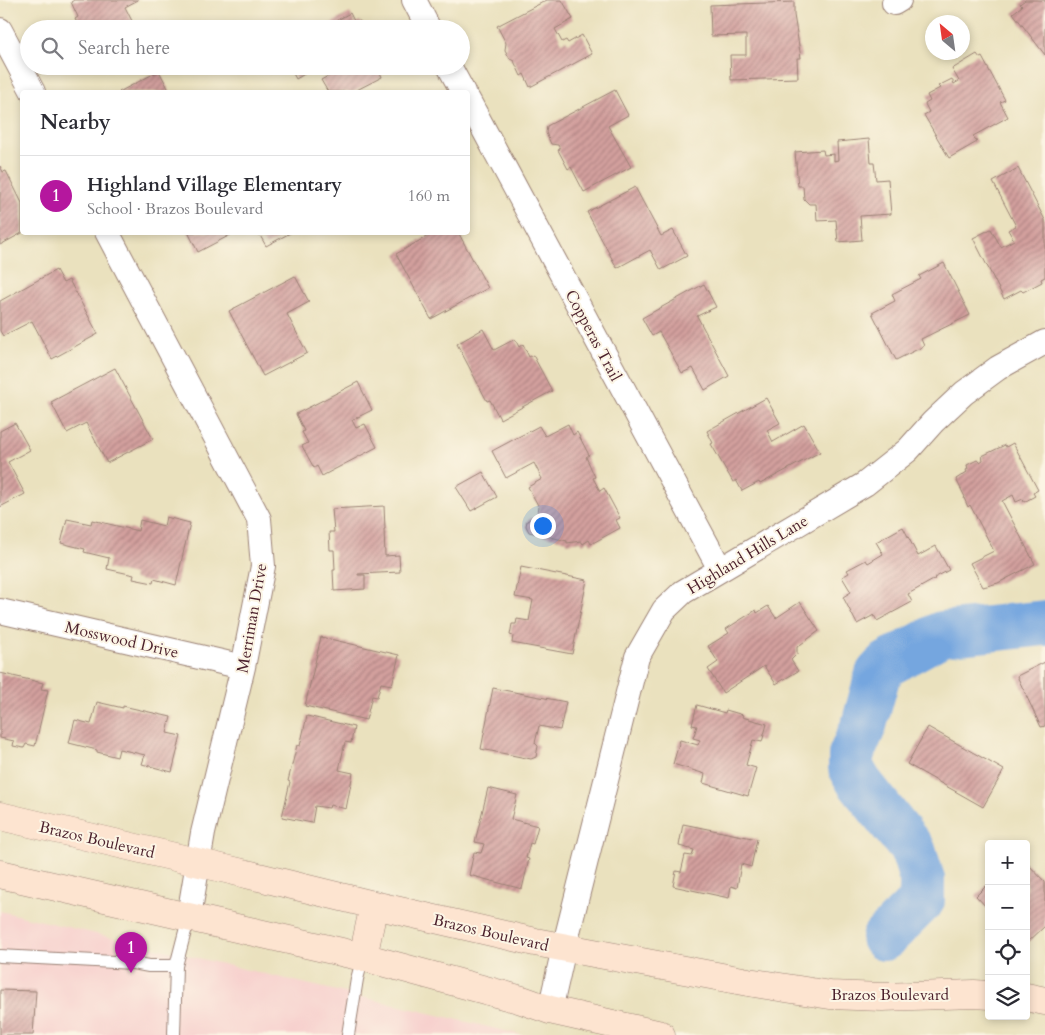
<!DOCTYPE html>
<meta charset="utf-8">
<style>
body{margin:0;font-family:Cardo,serif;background:#f2f2f3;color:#2b2b33}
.controls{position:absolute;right:15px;bottom:15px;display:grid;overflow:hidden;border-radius:5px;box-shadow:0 2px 8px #0003}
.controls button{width:45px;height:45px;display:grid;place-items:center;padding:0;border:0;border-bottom:1px solid #e1e1e2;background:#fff;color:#2b2b33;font:25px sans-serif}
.compass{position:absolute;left:925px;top:15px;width:45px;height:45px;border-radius:50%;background:#fff;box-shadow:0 2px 8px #0003;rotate:331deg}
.you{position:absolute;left:542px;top:525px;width:18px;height:18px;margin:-12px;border:4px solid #fff;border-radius:50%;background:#1a73e8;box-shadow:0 0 0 8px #1a73e833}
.badge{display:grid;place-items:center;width:32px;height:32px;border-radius:50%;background:#b5179e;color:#fff;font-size:16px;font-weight:700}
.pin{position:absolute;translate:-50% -41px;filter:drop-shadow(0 1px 2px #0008)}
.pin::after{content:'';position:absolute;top:26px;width:18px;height:15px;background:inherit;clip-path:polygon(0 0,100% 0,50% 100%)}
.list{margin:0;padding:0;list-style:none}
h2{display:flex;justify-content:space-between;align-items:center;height:65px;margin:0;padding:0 20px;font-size:21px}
h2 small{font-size:16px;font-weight:400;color:#7c7c81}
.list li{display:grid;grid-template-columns:32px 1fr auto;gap:15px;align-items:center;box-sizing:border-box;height:80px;padding:0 20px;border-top:1px solid #e1e1e2}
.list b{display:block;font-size:19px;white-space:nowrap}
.list p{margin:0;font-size:16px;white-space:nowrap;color:#7c7c81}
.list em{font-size:16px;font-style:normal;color:#7c7c81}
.icon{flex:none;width:28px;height:28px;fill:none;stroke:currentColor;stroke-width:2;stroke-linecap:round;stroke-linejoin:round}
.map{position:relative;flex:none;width:1045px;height:1035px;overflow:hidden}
.search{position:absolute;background:#fff;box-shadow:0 2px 8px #0003;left:20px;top:20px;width:450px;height:55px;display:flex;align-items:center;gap:12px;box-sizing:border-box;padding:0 18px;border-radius:28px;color:#7c7c81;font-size:19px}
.panel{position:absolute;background:#fff;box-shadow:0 2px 8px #0003;left:20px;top:90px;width:450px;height:145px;border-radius:5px}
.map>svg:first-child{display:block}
</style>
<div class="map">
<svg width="1045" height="1035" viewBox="0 0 1045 1035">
<defs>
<pattern id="building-hatch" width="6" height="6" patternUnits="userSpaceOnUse" patternTransform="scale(1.25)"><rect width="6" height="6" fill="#d3a09e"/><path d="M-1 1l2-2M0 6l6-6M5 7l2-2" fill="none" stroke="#ad8281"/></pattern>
</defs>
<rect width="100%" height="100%" fill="#fcf5e5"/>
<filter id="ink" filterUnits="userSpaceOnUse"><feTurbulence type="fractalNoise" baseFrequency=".02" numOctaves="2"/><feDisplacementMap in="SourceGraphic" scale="10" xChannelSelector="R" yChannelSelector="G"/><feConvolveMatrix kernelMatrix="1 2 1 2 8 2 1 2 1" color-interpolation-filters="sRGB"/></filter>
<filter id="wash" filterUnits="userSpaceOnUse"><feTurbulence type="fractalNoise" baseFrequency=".0096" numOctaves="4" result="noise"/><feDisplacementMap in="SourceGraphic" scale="20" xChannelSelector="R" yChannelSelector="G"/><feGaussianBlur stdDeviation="1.12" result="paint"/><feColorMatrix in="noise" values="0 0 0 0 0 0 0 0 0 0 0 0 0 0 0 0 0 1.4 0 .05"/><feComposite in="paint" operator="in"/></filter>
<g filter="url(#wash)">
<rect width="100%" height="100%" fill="#eae1be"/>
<path fill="#f7d0cd" d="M0 911 522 1035H0Z"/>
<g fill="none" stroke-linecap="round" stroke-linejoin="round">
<path stroke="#74a6df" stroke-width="46" d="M884 938 922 900V879L913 850 859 782 851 768V755L864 725 878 674 887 664 941 634 1045 623"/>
</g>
<g id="blocks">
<path fill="url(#building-hatch)" d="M74 0H138L125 7 136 29H80L75 19 78 17 71 2Z
M547 0H562L573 19 555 29 562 42 566 40 568 43 582 35 592 54 530 87 524 74 521 76 514 61 510 59 505 50 506 43 497 26Z
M1025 0H1045V55L1013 13 1022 6 1020 4Z
M794 2V15L801 58H797L798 78 731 80 730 55H746V35L711 36 710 5Z
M350 13 355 23 360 21 364 29H321Z
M977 54 980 58 982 57 1005 100 1000 102 1008 117 973 136 977 142 949 158 924 115 929 112 925 104 930 101 927 95 940 88 938 86 952 79 954 84 959 81 952 69Z
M289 66H318L296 79Z
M334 66H377L382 77 353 92H328L321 80 337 71Z
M159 71 170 92H119Z
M615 90 628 115 608 126 631 167 584 192 571 167 568 169 558 150 560 149 558 145 551 144 546 133 547 126Z
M869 139 871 163H874L876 180 888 179 891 214 860 216 862 240 838 242 836 220 817 221 816 204H809L804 199 803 186H798L795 152 823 150 824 155 834 154V161L838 160 837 142Z
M0 166 3 172 6 171 22 203V233L0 245Z
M1018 168 1045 220V277L1041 279 1042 282 1023 292 1021 290 1004 299 973 238 991 229 1001 247 1014 240 1008 230 1016 226 993 182Z
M635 187 661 236 673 230 687 256 661 270 650 250 617 268 587 212Z
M188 232H236L198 252Z
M258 232H292L266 246Z
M435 232H458L488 288 431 319 396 254Z
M944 263 970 315 921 339 924 346 896 360 872 313 895 301 892 294 921 279 919 276Z
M56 270 63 283 69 280 98 334 52 359 32 321 3 336 0 331V301Z
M295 276 309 302 287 314 307 353 263 376 229 311Z
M704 284 716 307 697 316 729 376 705 390 693 368 682 373 659 332 652 336 642 318Z
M483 329 494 350 515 339 519 347 523 344 529 357 533 355 552 391 500 419 490 400 487 401 457 344Z
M115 368 153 439 107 463 86 423 67 433 51 402Z
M358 382 372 410 352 420 356 428 365 424 377 447 322 476 317 466 314 468 302 446 308 443 302 432 304 431 296 414Z
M766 398 780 423 767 430 773 442 804 424 820 452 760 484 759 482 742 491 736 480 733 482 711 444 713 443 707 431Z
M15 423 30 450 8 462 25 494 0 507V431Z
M568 424 573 435 577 432 589 455 586 457 595 477 593 478 600 491 604 488 620 518 616 520 620 528 591 544 589 540 583 544 581 541 567 543V541L529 532 526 526 527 521 532 518 536 519 539 507 528 487 542 479 534 463 506 478 492 451 539 426 545 436Z
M1013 443 1038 490 1033 493 1035 496 1024 502 1023 499 1016 502 1013 495 1002 501 1035 564 998 583 983 587 970 563 994 551 970 505 968 507 964 498 965 497 956 479 967 472 966 470 968 469 967 465 977 460 980 462 983 460 982 456 1005 445 1006 447Z
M483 472 497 497 471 511 456 487Z
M384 506 385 529H384L385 556 399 555 400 572 358 574V575H365V589L334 591 333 570H335L334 550H330L329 532H334L332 509Z
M166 517 190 523 176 585 154 579 153 583 133 579 134 575 107 569 109 558 84 552 85 549 61 543 67 519 91 524 92 520 138 531 140 520 164 526Z
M903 527 918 556 936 546 949 570 934 578 935 579 908 594 912 602 877 621 874 615 857 624 843 597 851 592 842 577 849 573 847 570 866 560 868 563 883 554 876 542Z
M521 567 587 580 572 654 512 643 513 636 510 635 512 624H516L517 619 529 621 533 600 515 597Z
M800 602 819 631 797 647V654L791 660 798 671 776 684 764 666 723 693 708 669 718 662 708 646 729 633 726 629 756 610 757 613 768 606 776 618Z
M321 637 399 655 392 685 381 683 377 697 372 696 366 720 305 706Z
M1045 662V726L1041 727 1017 676Z
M0 673 43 683 41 689 48 690 35 746 26 744 24 748 13 746 14 741 0 738Z
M493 688 566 702 560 730 539 726 535 743 538 746 536 757 531 759 481 749Z
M97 702 123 708V706L171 717 167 733 181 736 172 772 142 764 145 755 119 749 117 757 97 752V750L69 743 75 720 91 724Z
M697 705 725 713 726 710 743 715 742 717 767 724 762 742 753 740 746 765 756 768 748 796 703 783 705 774 673 764 680 740 698 745 700 740 693 738 697 726 692 725Z
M307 716 354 727 351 743 345 742 339 770 353 773 346 809 330 805 329 808 315 806 312 823 282 817 290 782 288 781 297 745 300 746Z
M928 727 1004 770 983 807 907 764Z
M488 788 517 795 511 819 538 826 533 844 530 843 526 858 529 859 522 889 469 875 474 852 481 853 484 844 475 842Z
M683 824 757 839 751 867 741 864 737 888 731 886 729 898 673 886 676 871 681 872 685 855 692 856 694 850 679 846Z
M1026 862 1045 882V926L1026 944Z
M989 883V910L976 896Z
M0 990 36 991 33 1035H0Z"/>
</g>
</g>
<g filter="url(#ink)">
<use href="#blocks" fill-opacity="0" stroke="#9a8074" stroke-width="1"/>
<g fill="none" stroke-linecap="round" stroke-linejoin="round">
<defs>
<path id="lane" d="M0 956 133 963 149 966H176
M174 1035 176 966 189 916
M348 1035 357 979 363 957"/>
<path id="street" d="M414 0 429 29
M894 3 899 0
M0 30 33 92
M449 66 463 92
M468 100 720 569
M107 232 259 519 263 566 243 667 203 833 189 916
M0 611 243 667
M550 1010 564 948 637 657 664 610 683 592 865 484 908 450 933 422 964 393 998 368 1045 342"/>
<path id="secondary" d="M0 816 226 869 374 905 535 942 748 982 830 995 882 997 974 994 989 995
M0 874 363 957 522 1000 550 1010 661 1035
M363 957 374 905
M1026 997 1045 1001"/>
</defs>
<use href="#lane" stroke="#9a8074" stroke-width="14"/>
<use href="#street" stroke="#9a8074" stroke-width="26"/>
<use href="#secondary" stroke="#9a8074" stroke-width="29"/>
<use href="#lane" stroke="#fff" stroke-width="12"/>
<use href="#street" stroke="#fff" stroke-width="24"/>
<use href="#secondary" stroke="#fde4d0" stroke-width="28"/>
</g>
</g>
<g text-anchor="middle" stroke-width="4" stroke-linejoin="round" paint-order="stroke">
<g font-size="16" fill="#4a1f2b" stroke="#fcf5e5">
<text transform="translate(594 335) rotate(62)" y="6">Copperas Trail</text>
<text transform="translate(747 554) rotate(-31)" y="6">Highland Hills Lane</text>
<text transform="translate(251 618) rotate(-80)" y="6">Merriman Drive</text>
<text transform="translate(122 639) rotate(13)" y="6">Mosswood Drive</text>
<text transform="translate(97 839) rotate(13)" y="6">Brazos Boulevard</text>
<text transform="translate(491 932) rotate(13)" y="6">Brazos Boulevard</text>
<text x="890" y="1000">Brazos Boulevard</text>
</g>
</g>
</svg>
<div class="controls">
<button>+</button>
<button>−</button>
<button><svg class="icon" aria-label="locate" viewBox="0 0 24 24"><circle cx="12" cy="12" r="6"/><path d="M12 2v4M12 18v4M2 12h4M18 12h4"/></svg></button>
<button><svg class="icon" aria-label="layers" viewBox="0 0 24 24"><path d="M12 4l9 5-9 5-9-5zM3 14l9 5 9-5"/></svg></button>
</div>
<svg class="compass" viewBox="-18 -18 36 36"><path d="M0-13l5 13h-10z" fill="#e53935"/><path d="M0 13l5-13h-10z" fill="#7c7c81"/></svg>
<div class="you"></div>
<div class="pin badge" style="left:131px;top:973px">1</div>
<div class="search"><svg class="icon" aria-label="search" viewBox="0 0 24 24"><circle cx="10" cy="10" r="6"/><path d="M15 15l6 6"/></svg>Search here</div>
<section class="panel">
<h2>Nearby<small></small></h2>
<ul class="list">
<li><span class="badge">1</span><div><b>Highland Village Elementary</b><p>School · Brazos Boulevard</p></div><em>160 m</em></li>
</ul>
</section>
</div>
